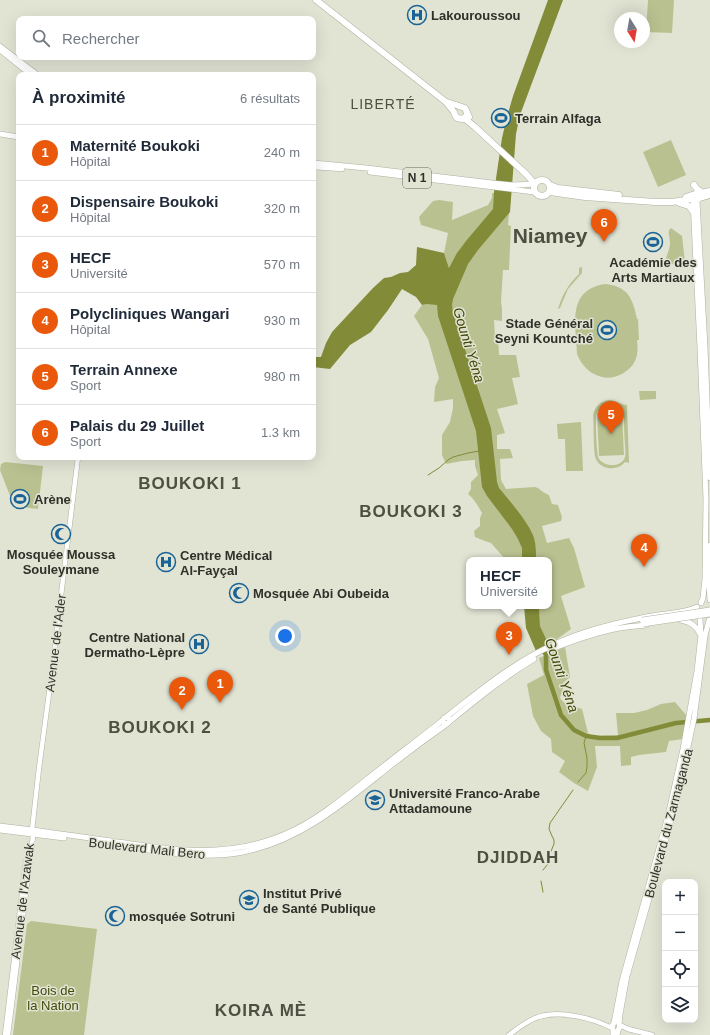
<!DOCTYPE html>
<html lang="fr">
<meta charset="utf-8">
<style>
body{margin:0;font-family:Arial,sans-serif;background:#f2f2f3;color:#1f2937}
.controls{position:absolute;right:12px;bottom:12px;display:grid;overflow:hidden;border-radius:8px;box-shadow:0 4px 16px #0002}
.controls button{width:36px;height:36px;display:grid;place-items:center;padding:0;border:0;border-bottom:1px solid #e0e1e3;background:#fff;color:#1f2937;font:20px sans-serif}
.compass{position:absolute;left:614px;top:12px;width:36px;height:36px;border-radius:50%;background:#fff;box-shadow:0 4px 16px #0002;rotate:169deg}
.you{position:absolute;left:285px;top:636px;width:14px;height:14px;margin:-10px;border:3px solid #fff;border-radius:50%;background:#1a73e8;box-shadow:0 0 0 6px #1a73e833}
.badge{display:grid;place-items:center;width:26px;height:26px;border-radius:50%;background:#ea580c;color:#fff;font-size:13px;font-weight:700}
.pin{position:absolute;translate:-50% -33px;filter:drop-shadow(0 1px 2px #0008)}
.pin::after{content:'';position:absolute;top:21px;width:14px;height:12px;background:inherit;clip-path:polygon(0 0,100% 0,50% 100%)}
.popup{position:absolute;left:466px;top:557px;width:86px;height:52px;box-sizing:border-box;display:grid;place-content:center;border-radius:8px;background:#fff;filter:drop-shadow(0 1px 3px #0005);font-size:13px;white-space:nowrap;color:#747a83}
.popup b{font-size:15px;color:#1f2937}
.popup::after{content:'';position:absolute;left:50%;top:100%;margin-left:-8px;border:8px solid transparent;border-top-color:#fff}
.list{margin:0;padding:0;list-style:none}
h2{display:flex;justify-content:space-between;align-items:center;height:52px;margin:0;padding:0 16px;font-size:17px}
h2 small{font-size:13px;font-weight:400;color:#747a83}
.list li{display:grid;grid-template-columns:26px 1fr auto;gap:12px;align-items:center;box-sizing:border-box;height:56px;padding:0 16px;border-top:1px solid #e0e1e3}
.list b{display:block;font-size:15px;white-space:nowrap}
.list p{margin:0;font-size:13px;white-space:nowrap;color:#747a83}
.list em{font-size:13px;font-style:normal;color:#747a83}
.icon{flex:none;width:22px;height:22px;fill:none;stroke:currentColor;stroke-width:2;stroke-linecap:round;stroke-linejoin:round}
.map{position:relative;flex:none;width:710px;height:1035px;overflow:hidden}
.search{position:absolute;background:#fff;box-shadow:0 4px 16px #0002;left:16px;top:16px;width:300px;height:44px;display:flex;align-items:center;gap:10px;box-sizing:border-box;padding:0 14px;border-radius:8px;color:#747a83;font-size:15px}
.panel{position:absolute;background:#fff;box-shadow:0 4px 16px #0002;left:16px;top:72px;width:300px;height:388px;border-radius:8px}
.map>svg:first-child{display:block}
</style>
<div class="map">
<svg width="710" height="1035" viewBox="0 0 710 1035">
<rect width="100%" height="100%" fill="#e1e4d3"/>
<path fill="#bac190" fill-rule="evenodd" d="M648 0H674L672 33 646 32Z
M498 112H505L504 125 498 124Z
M671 140 686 175 658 187 643 152Z
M492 193H511L508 225 511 226 509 270H503L501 302 502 308V321L494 320 495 336H498L499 355H516L520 377 512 378 518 404 497 409 505 433 497 435V449H510L513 458 500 459 501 480 506 489 535 487 538 488 543 492 549 495 552 504 558 505 562 517 561 521 542 526 547 543 569 538 574 548 585 587 561 596 571 629 549 645 540 626 539 606H549V560H506L491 543 485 541 475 537 474 531 480 526V518L482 513C478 506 475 500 468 494L471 489V482L478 475 475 466V460L462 461 446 464 442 455V435L450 422 453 408V399L434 402 435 387 439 378 428 339 414 316 422 305 427 304 449 268 444 253 448 233 421 225 419 217 433 201 439 200 453 202 452 220 488 205 492 198Z
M671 228 682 236 685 262 683 263 666 264 665 263C666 256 670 250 670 243 670 238 668 234 669 230Z
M582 267V273L568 289 560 308 558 309C563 293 568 285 579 274V268Z
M605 284C628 286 633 299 637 319H638L639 340H637C638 347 638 354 635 361 632 367 627 371 622 374 603 384 584 372 577 354 576 326 566 290 605 284Z
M639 391H656V399L640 400Z
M609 400C616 400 621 405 627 405L629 463 625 462C621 467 615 469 608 468 603 467 598 464 596 459 593 453 594 423 593 415 595 406 601 401 609 400ZM609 403C616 403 622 406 624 414 624 424 624 434 625 445 625 448 626 453 625 457 621 468 605 467 599 459 596 453 596 424 596 415L597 413 599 456 624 455 622 412 597 413C599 407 603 404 609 403Z
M581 422 583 471H566L565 439H558L557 424Z
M5 462 43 466 38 509 14 506 0 470 1 464Z
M565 647 570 677 563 683V689L560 698 568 707H576L582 709 588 733 592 736 618 735 616 713H634L647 710 661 704 675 702 687 716 683 739 669 741 666 752 639 755 631 757V765L621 766 620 746H595L597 767 588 791 574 783 559 772 565 761 552 752 551 739 541 731 533 716 527 684 544 675 539 658Z
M31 921 97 929 84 1035H13L27 924Z"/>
<path fill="#828b38" d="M548 0H563L520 115 516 134 510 212 478 250 468 264 453 299 452 305 453 313 491 428 497 482 499 488C509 500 530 524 534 538 536 545 536 553 536 560H522V548L518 539 512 529 487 496 482 487 476 431 438 316 437 305 427 304 422 305 416 297 402 289 388 310 371 332 350 345 330 369 313 367V357H321L326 343 332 332 373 288 384 278 391 277 400 273 408 272 416 265 417 247 444 253 449 268 457 253 466 241 493 209 494 192 502 138 507 117 513 96Z
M524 606H539L540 626 549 645 536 651 526 628Z"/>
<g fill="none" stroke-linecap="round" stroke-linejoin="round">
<path stroke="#828b38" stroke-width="1" d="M428 475 439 468 448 460 453 457 468 453 479 451
M578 782 586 773 587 766V758L584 743 586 736
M543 870 548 864 549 856 554 844V840L552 836 549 829 550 823 573 790
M541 881 543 892"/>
<path stroke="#828b38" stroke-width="4.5" d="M542 648 546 655V670L561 715 574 730 586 736 600 738H617L676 723 710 720"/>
<defs>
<path id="secondary" d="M0 46 38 75
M0 50 31 75
M313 167 342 169
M620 1025 628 1029 652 1035
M5 1035 26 861
M8 1035 33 836 32 830 39 768 52 671 59 612 78 457
M509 1035C518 1028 527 1021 538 1017 560 1010 592 1018 612 1028"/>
<path id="primary" d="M0 134 19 137
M313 163 366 168 492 183 513 185 535 184
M370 172 534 192
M693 200 700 348 706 499 705 579 703 598 701 603
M697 201 705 347 710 478
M710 545 709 583 710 600
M681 620C690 622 696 625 700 634
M557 647C580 638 604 630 627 627 634 626 640 626 646 625
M446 717C467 701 488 683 510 669 537 651 567 637 599 628 618 623 638 618 658 615 671 613 685 613 697 607
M450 721C477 699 504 677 534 659
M0 826C44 831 88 838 132 844 150 846 168 849 186 850 222 852 259 847 292 831 320 818 347 795 371 776 395 757 419 739 443 720L444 718 448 717 450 721 448 723 446 724 443 722V720
M0 830 64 838
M114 845C156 851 201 860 243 852 300 841 345 802 389 767 408 752 427 738 447 724
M613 1035V1030L612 1026 614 1023 622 981 668 816 683 749 697 671 701 635 700 619
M617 1035 618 1030 620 1027 619 1024 620 1014 627 976 668 832 681 779 694 719 705 636 709 620"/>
<path id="highway" d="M316 0 446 102 454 112 455 115 457 118 462 119 465 117 467 115
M447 102 465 108 469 117
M464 118 475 127 526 174 535 184
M534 188a8 8 0 1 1 16 0a8 8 0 1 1-16 0Z
M550 185 558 188 619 195
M694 185 697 189 703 193
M550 192 585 197 655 202H672L692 199 696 201 699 198 710 195
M686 197 695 194H697L710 191
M679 203 689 206 694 213"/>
</defs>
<use href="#secondary" stroke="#afb1a1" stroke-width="5.5"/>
<use href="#primary" stroke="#afb1a1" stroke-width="6"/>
<use href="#highway" stroke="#afb1a1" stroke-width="7"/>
<use href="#secondary" stroke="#fff" stroke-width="4.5"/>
<use href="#primary" stroke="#fff" stroke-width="5"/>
<use href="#highway" stroke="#fff" stroke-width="6"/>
<defs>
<path id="primary-bridge" d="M642 620 710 610
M643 624 710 614"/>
</defs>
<use href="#primary-bridge" stroke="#afb1a1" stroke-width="6" stroke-linecap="butt"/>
<use href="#primary-bridge" stroke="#fff" stroke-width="5"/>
</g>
<defs>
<symbol id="hospital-ring" viewBox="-11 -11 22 22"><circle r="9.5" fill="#e1e4d3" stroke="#196397" stroke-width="1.5"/><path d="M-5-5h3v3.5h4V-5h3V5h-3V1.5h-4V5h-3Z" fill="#196397"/></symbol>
<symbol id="stadium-ring" viewBox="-11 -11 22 22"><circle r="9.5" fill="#e1e4d3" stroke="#196397" stroke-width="1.5"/><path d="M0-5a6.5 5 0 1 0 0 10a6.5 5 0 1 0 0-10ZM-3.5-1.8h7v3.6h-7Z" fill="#196397"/></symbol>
<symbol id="mosque-ring" viewBox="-11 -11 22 22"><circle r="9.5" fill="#e1e4d3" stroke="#196397" stroke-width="1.5"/><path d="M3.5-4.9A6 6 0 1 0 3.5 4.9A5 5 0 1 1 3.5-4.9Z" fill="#196397"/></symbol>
<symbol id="university-ring" viewBox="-11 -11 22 22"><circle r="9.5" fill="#e1e4d3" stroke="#196397" stroke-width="1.5"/><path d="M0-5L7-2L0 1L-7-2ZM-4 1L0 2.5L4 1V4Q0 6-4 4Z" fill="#196397"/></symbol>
</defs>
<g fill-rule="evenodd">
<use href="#hospital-ring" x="406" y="4" width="22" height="22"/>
<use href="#stadium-ring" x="490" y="107" width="22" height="22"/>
<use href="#stadium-ring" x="642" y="231" width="22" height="22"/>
<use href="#stadium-ring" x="596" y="319" width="22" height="22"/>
<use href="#stadium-ring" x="9" y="488" width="22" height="22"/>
<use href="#mosque-ring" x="50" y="523" width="22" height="22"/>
<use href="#hospital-ring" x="155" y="551" width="22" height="22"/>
<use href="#mosque-ring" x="228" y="582" width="22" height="22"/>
<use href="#hospital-ring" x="188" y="633" width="22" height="22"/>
<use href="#university-ring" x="364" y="789" width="22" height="22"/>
<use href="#university-ring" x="238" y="889" width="22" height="22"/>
<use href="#mosque-ring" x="104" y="905" width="22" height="22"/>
</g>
<g text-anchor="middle" stroke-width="3" stroke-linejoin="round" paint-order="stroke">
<rect fill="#e1e4d3" stroke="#64665d" stroke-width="1" x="403" y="168" width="28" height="20" rx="3"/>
<g font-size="12" font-weight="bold" fill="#2f302a">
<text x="417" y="182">N 1</text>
</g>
<g font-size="13" font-weight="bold" fill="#2f302a" stroke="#e1e4d3" text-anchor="start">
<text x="431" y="20">Lakouroussou</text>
<text x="515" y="123">Terrain Alfaga</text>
<text x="653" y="267" text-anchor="middle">Académie des<tspan x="653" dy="15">Arts Martiaux</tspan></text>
<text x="593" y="328" text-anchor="end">Stade Général<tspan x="593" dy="15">Seyni Kountché</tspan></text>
<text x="34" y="504">Arène</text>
<text x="61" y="559" text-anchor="middle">Mosquée Moussa<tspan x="61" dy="15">Souleymane</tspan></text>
<text x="180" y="560">Centre Médical<tspan x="180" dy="15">Al-Fayçal</tspan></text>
<text x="253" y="598">Mosquée Abi Oubeida</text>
<text x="185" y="642" text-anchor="end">Centre National<tspan x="185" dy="15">Dermatho-Lèpre</tspan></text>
<text x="389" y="798">Université Franco-Arabe<tspan x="389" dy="15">Attadamoune</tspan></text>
<text x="263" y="898">Institut Privé<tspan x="263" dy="15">de Santé Publique</tspan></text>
<text x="129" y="921">mosquée Sotruni</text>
</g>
<g font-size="13" fill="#2f302a" stroke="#e1e4d3">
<text transform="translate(55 643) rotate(-83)" y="5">Avenue de l'Ader</text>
<text transform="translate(668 823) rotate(-75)" y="5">Boulevard du Zarmaganda</text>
<text transform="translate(147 848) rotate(6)" y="5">Boulevard Mali Bero</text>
<text transform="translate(22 901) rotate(-83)" y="5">Avenue de l'Azawak</text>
</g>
<g font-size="13" fill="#434908" stroke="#e1e4d3">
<text x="53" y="995">Bois de<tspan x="53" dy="15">la Nation</tspan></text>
</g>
<g font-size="14" letter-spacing="1" fill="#4d4f41" stroke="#e1e4d3">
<text x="383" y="109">LIBERTÉ</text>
</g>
<g font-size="14" font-style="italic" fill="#404503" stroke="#e1e4d3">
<text transform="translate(469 345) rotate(73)" y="5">Gounti Yéna</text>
<text transform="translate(562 675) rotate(71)" y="5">Gounti Yéna</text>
</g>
<g font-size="17" font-weight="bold" letter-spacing="1" fill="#4d4f41" stroke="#e1e4d3">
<text x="190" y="489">BOUKOKI 1</text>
<text x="411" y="517">BOUKOKI 3</text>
<text x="160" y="733">BOUKOKI 2</text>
<text x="518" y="863">DJIDDAH</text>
<text x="261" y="1016">KOIRA MÈ</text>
</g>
<g font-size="21" font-weight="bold" fill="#4d4f41" stroke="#e1e4d3">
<text x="550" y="243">Niamey</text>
</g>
</g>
</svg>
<div class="controls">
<button>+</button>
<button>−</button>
<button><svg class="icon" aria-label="locate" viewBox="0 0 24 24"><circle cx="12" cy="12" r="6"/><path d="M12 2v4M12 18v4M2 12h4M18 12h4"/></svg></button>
<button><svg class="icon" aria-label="layers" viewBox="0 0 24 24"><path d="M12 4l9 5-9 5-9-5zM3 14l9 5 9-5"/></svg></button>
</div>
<svg class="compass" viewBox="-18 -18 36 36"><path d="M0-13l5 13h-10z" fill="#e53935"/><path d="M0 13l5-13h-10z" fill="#747a83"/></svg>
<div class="you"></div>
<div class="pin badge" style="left:220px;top:703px">1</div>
<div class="pin badge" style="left:182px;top:710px">2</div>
<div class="pin badge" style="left:509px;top:655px">3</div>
<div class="popup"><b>HECF</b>Université</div>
<div class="pin badge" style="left:644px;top:567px">4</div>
<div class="pin badge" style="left:611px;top:434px">5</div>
<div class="pin badge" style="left:604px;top:242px">6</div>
<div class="search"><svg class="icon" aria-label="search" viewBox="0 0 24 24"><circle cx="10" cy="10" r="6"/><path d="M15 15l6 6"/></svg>Rechercher</div>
<section class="panel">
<h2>À proximité<small>6 résultats</small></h2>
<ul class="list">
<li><span class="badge">1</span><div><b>Maternité Boukoki</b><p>Hôpital</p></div><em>240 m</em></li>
<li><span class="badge">2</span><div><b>Dispensaire Boukoki</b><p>Hôpital</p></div><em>320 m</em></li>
<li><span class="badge">3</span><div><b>HECF</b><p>Université</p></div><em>570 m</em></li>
<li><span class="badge">4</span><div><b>Polycliniques Wangari</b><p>Hôpital</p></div><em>930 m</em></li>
<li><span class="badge">5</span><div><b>Terrain Annexe</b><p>Sport</p></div><em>980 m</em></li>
<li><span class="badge">6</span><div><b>Palais du 29 Juillet</b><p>Sport</p></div><em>1.3 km</em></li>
</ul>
</section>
</div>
